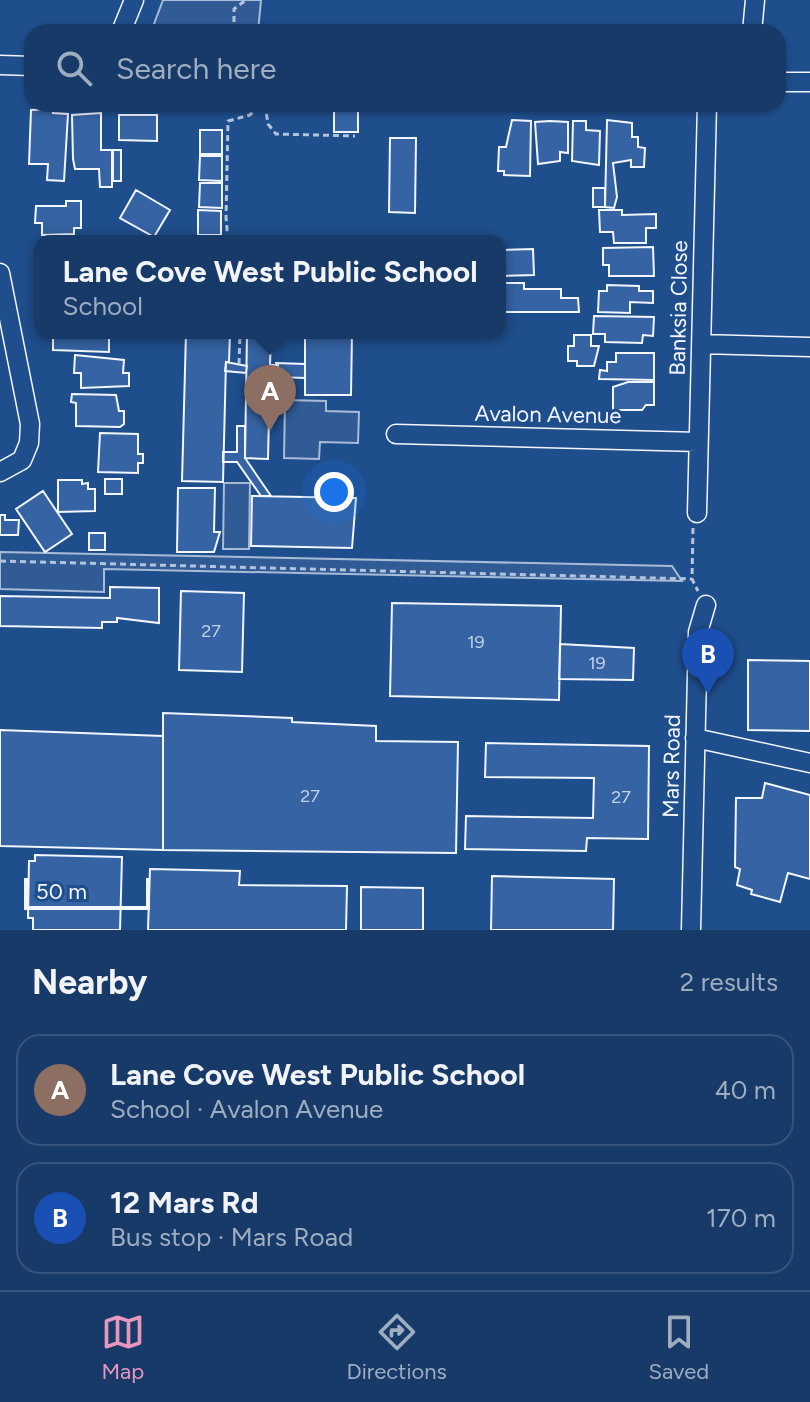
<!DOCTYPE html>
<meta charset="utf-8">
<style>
body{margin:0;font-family:Figtree,sans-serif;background:#244571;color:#f1f3f6}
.scale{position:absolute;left:24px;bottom:20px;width:126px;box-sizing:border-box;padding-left:8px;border:4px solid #f2f6ff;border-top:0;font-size:22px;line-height:28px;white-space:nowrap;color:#f2f6ff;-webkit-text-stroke:6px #1f4e8c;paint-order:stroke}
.you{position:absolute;left:334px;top:492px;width:28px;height:28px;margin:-20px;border:6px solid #fff;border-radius:50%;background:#1a73e8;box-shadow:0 0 0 12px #1a73e833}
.badge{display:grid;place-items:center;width:52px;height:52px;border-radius:50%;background:#e797bd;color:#fff;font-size:26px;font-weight:700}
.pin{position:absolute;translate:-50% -66px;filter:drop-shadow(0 2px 4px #0008)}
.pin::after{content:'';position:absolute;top:42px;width:28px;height:24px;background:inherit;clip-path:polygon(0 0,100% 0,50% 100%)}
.popup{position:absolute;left:34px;top:235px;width:472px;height:104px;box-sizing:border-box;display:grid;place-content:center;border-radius:16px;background:#173a69;filter:drop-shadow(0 2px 6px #0005);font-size:26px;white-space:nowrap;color:#9eadc0}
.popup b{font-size:30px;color:#f1f3f6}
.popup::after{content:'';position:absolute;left:50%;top:100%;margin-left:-16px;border:16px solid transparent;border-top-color:#173a69}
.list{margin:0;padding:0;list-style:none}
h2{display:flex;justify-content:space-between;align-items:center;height:104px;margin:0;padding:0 32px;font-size:34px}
h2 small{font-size:26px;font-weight:400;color:#9eadc0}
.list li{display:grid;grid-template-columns:52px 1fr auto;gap:24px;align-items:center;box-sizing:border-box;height:112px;margin:0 16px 16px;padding:0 16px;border:2px solid #36547d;border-radius:24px}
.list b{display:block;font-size:30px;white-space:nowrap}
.list p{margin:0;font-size:26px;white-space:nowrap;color:#9eadc0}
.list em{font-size:26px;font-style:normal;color:#9eadc0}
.icon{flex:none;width:44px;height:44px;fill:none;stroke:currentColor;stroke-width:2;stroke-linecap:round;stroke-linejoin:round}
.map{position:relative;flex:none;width:810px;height:930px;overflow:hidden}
.search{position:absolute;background:#173a69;box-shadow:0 2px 6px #0004;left:24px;right:24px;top:24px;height:88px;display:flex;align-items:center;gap:20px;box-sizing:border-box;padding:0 28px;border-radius:24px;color:#9eadc0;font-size:30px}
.sheet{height:360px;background:#173a69}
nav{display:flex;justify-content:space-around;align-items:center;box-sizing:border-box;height:112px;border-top:2px solid #36547d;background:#173a69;font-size:22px;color:#9eadc0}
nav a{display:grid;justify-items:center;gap:4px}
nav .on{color:#e797bd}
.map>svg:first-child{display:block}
</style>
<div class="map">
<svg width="810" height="930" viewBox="0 0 810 930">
<rect width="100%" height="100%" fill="#1f4e8c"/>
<path fill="#305b95" stroke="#a8bbd7" stroke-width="2" d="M163 0H261L258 32H151Z
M285 400 326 401V411L359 412 358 443 320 442 319 459 284 458Z
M224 483H250L249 549H223Z
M0 552 672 566 682 581 104 569V592L0 589Z"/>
<path fill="#3563a3" stroke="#f2f6ff" stroke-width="2" d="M54 109 53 113 68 114 64 181 47 180 48 164H29L31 110Z
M334 109 358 110V132H334Z
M101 113V150H112V187H100L99 169H75L73 159 72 115Z
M119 115H157V141L119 140Z
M512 120 531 121 530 176 504 175V171H498L499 147H506Z
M607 120 632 123V137H638V147L645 148 644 167H631V160L613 163 617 197 614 208 605 207Z
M550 121 568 122V153L560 152V161L538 164 535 122Z
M573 121H586V130L600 131 599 165 572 161Z
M200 130H222V154H200Z
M390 138H416L415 213 389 212Z
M113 150H121V181H113Z
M200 156H222V181L199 180Z
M200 183H222V208L199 207Z
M593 188H605V207H593Z
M136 190 170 210 154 237 120 218Z
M66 201H81V228H74V234L42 235V223H35L36 206H66Z
M198 210 221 211V235H198Z
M599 210H622V215L656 214V228H646V243H614L613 232H600Z
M653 247 654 276H609V265H603V248Z
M533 249 534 275 500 276V250Z
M500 283H524V289H561V298H578L579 312H500Z
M607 285 639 286V291H653V303L630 302V313L598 312 599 291H607Z
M594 316 654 317 653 336 643 335 642 343 605 342V334H593Z
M62 333H109V352L53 350V338H62Z
M186 333H230L229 362H226L223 482 182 481Z
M247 333H271L270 365H278L277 375 270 374 268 459 245 458Z
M305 333H352L351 395H305Z
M574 335H591V346H599L594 366H577V361H568V346H574Z
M616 353H654V380L599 379 600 370 607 371V362H616Z
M75 355 124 360 123 373H129V386L81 388V373H74Z
M226 362 247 366 246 373 225 371Z
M276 363 305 364V378L276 377Z
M628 382H654V405H646L642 410H613V387Z
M72 394 116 395 119 411H124V424L120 427 76 426V403L71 402Z
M237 426H245V458L271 496H261L237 462H223V452H237Z
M100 433 138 434V454H143V463H138V473L98 472Z
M105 479H122V494H105Z
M58 480H82V484L88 483V489H95V511L58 512Z
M178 488H215L214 532H220L214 552H177Z
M43 491 72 534 45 552 16 509Z
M252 496 356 498 352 548 251 546Z
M0 515H5V520H19L18 535H0Z
M89 533H105V550H89Z
M110 587 159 588V623L117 618V622H102V628L0 626V596L110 598Z
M181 591 244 593 242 672 179 670Z
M392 603 561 606 559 700 390 696Z
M560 644 634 648 633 680 559 679Z
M748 660 810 661V731L748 730Z
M163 713 292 718V722L376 726V741L458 742 456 853 163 850Z
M0 730 163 736V850L0 846Z
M486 743 649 746 648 839 587 838 586 851 465 849 466 816 593 818 594 778 485 777Z
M765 783 810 795V879L788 873 780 902 751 894 752 890 737 885 740 869 735 867 736 798H762Z
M35 855 122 857 120 930H33V918H28L29 861H35Z
M150 869 240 871 239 885 347 886 346 930H148Z
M492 876 614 879 613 930H491Z
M361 887 423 888V930H361Z"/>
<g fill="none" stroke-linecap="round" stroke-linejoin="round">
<defs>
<path id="minor" d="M121 32 134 0
M752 32 755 0
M0 65 32 66
M778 82H810
M0 273 30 424 29 443 22 460 0 472
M701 344 810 347
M396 434 698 442
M697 513 707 104
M695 738 810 763
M691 930 698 632 706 605"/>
</defs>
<use href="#minor" stroke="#f2f6ff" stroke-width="21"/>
<path stroke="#b3c4dc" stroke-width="3" stroke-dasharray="6 4" stroke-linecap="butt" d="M234 32V9L246 0
M265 104 268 124 276 134 355 136
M228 241 226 217 228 121 250 115 260 104
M239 364 240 333
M693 528 692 579 698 591
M0 561 692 579"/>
<use href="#minor" stroke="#1f4e8c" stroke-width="18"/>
</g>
<g text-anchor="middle" stroke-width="6" stroke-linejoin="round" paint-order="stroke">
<g font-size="18" fill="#c3d1e8">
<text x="211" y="637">27</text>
<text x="476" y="648">19</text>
<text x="597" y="669">19</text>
<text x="310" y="802">27</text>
<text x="621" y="803">27</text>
</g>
<g font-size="22" fill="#f2f6ff" stroke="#1f4e8c">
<text transform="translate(678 308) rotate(-89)" y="8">Banksia Close</text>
<text transform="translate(548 414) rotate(1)" y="8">Avalon Avenue</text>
<text transform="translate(671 766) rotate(-89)" y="8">Mars Road</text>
</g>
</g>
</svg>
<div class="scale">50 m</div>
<div class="you"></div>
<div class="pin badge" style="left:270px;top:431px;background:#8d6e63">A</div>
<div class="popup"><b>Lane Cove West Public School</b>School</div>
<div class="pin badge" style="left:708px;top:694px;background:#1a4fb4">B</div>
<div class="search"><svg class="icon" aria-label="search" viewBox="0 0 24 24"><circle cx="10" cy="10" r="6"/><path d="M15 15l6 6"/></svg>Search here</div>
</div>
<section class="sheet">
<h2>Nearby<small>2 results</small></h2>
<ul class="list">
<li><span class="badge" style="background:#8d6e63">A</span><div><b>Lane Cove West Public School</b><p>School · Avalon Avenue</p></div><em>40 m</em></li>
<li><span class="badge" style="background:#1a4fb4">B</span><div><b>12 Mars Rd</b><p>Bus stop · Mars Road</p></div><em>170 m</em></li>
</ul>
</section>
<nav>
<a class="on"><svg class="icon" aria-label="map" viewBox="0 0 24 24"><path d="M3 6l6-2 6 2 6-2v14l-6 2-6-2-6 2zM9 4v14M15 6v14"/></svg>Map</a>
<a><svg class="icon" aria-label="directions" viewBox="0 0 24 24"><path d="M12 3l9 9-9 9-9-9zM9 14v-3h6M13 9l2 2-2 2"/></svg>Directions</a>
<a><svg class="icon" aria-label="saved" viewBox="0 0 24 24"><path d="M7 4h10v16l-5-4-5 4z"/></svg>Saved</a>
</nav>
